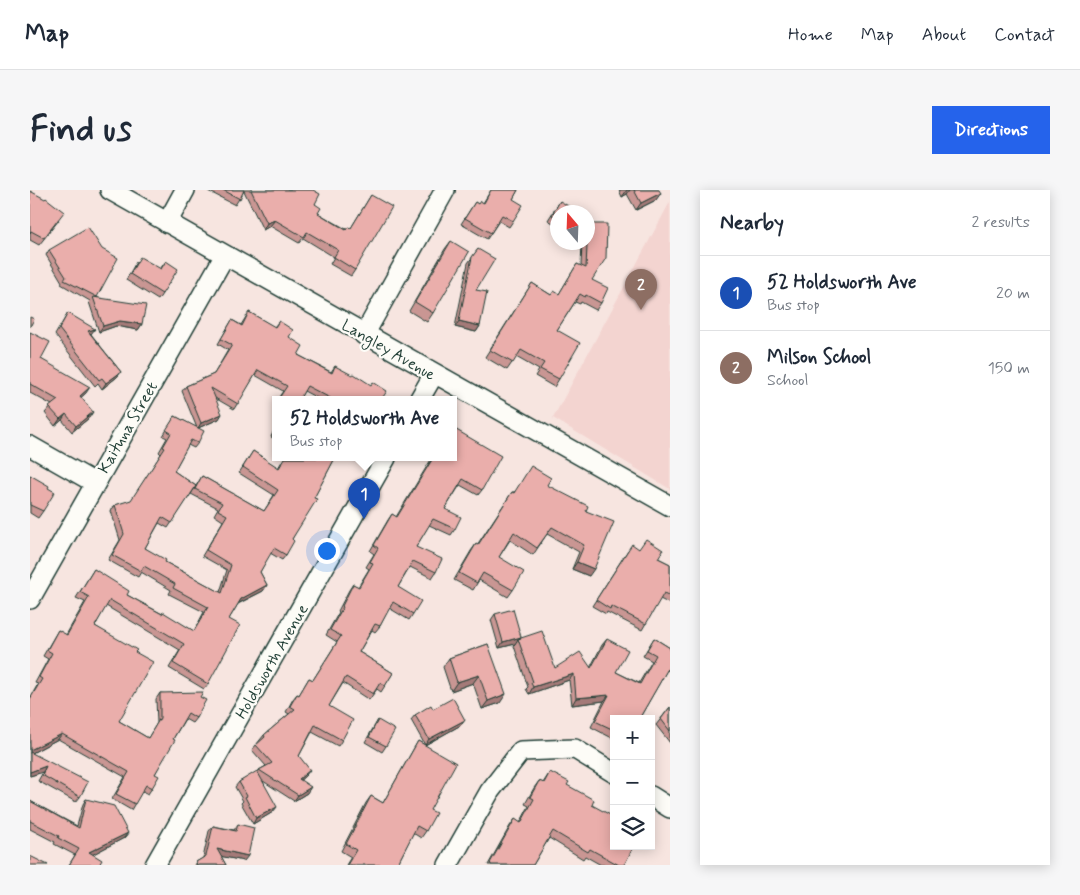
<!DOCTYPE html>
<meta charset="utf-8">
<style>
body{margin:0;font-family:Mynerve,sans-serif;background:#f6f6f7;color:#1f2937}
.controls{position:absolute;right:15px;bottom:15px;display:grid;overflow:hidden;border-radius:0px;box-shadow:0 2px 12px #0003}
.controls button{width:45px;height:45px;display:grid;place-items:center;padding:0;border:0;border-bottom:1px solid #e0e1e3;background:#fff;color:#1f2937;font:25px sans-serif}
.compass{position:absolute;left:520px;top:15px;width:45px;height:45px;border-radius:50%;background:#fff;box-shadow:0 2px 12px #0003;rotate:341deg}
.you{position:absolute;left:296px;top:360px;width:18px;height:18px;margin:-12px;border:4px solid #fff;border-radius:50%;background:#1a73e8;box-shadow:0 0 0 8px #1a73e833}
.badge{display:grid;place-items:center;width:32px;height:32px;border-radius:50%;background:#2563eb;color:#fff;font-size:16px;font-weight:700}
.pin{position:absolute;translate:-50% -41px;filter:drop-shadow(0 1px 2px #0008)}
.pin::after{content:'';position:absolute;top:26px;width:18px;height:15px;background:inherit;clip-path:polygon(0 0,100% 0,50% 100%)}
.popup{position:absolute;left:242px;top:206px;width:185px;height:65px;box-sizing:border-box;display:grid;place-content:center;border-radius:0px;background:#fff;filter:drop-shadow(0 1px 4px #0005);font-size:16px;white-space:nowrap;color:#747a83}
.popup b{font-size:19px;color:#1f2937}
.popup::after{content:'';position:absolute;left:50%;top:100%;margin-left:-10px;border:10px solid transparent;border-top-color:#fff}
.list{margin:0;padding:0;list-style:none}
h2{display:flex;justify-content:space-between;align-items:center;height:65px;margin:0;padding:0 20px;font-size:21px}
h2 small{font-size:16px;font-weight:400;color:#747a83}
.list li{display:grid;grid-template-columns:32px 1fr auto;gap:15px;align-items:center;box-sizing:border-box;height:75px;padding:0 20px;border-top:1px solid #e0e1e3}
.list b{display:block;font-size:19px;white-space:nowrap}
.list p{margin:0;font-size:16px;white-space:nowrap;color:#747a83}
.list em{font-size:16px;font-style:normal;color:#747a83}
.icon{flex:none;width:28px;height:28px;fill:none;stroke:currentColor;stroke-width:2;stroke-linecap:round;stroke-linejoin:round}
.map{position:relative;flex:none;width:640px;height:675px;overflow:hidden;border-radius:0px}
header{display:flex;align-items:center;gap:30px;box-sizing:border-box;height:70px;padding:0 25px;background:#fff;border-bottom:1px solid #e0e1e3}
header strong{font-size:24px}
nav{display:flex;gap:28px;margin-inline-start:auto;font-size:18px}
.intro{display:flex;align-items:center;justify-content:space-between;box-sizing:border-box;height:120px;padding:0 30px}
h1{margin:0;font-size:35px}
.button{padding:12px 22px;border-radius:0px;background:#2563eb;color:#fff;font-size:18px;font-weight:700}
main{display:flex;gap:30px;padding:0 30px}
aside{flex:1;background:#fff;border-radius:0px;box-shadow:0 2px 12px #0003}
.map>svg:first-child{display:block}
</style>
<header>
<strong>Map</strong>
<nav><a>Home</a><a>Map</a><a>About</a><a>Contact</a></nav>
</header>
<div class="intro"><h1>Find us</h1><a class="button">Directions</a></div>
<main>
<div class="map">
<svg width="640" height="675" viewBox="0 0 640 675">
<rect width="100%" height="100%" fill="#f7e5e0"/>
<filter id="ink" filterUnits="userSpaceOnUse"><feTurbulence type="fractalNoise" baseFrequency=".02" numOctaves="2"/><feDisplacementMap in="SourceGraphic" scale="10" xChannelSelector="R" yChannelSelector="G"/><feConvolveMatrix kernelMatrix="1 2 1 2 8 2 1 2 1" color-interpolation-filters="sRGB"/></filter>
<g filter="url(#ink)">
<path fill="#f3d4d0" d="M640 12V299L523 228Z"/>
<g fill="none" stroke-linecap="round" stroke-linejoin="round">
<defs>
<path id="minor" d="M80 0 640 316
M137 33 155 0
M334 145 415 0
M389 210 404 184
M0 256 65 293
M0 409 195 65
M621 606 640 618
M125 675 356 268
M418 675 460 601 491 561 545 559 584 583"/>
</defs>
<use href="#minor" stroke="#1f3d34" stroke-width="22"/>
<use href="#minor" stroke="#fdfcf7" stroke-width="19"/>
</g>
<path fill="#c99693" stroke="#1f3d34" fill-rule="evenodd" d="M179 0H283L285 14 288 23 316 39 321 38 341 5 325 80 321 86 300 74 304 67 273 48 269 53 240 36 233 40 214 1 205 15 178 1Z
M461 0H488L483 9V31L479 37 469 31 457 49 431 34 445 12 448 14 453 13Z
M589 0H629L626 10 606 20 597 4 592 7Z
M0 1 29 30 9 55 0 50Z
M530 11 528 22V36L518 30Z
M421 51 403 123 397 132 379 121 415 59Z
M552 52H558L562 90 571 113 566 120 551 112 550 114 545 112 527 140 529 189 524 197 505 186 509 180 486 167 477 180 455 167 502 93 521 105 529 104 547 74 551 76Z
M448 59 446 100 450 136 446 142 425 137 438 73Z
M19 60 67 107 112 134 108 140 86 136 69 142 59 112 60 111 31 94 32 92 16 65Z
M136 71 132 104 128 110 96 90 106 72 130 79Z
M219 122 244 137 249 131 268 165 301 182 305 176 351 210H291L274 201 269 210H247L253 201 225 185 204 219 185 208 189 229 168 238V253L164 258 158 255 144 281 166 296 172 286 234 321 244 305 209 283 223 261 248 278 254 268H305L262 349 256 365 252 370 240 363 230 382 237 395 233 401 208 414 199 429 178 494 174 499 139 478 150 460 76 416 65 436 105 462 89 531 118 548 127 533 126 509 130 503 170 507 166 528 162 533 155 529 143 549 125 584 122 598 118 604 112 601 101 620 82 609 95 587 28 549 2 563 50 607 46 612 8 591 13 582 0 586V508L8 494 5 493 18 469 13 466 28 440 36 445 55 412 46 408 64 379 97 405 164 441 174 422 139 404 141 400 111 382 108 387 78 370 90 350 81 321 85 315 101 311 131 264 129 262 137 248 133 246 145 226 167 238 152 201 156 196 184 184 198 160 188 154 202 130 211 135ZM166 296 161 304 188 318 184 325 193 331 172 366 197 380 190 402 135 372 115 358 129 333 138 338Z
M38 123 61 144 91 182 87 187 72 199 68 193 65 196 25 145Z
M0 142 11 169 56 203 51 207 59 228 42 242 32 230 25 236 15 223 22 215 0 203Z
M245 238V249L241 247Z
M402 268H423L452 300 448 305 430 295 415 319 425 339 421 345 399 335 386 357 406 382 402 388 380 377 368 397 383 424 379 430 359 418 350 436 345 442 342 440 329 462 363 483 351 502 347 499 339 510 313 493 299 516 312 550 308 556 282 542 269 566 276 585 270 590 277 603 264 611 233 591 243 622 223 634 211 613 213 611 205 597 209 592 228 582 229 580 236 576 222 560 234 545 259 524 256 522 263 509 267 504 269 505 279 488 283 490 307 452 296 445 309 422 308 421 319 400 323 394 328 397 339 379 336 377 344 364 340 361 358 330 362 324 366 327Z
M0 285 18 298 13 321 8 328 0 323Z
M517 295 556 321 559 386 542 379 549 362 517 344 503 365 480 350 469 367 483 400 478 407 449 390 443 400 424 390 441 361 446 354 447 355 482 302H483Z
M609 359 628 368 640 374V414L630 409 612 440 577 422 576 424 562 416 598 360Z
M465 424 491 447 490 449 525 478H560L572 455 577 449 586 482 609 493 622 471 613 466 624 448 640 458V481L637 480 609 529H584V549L561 537 574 511 542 515 539 490 499 504 496 499 498 497 484 456 485 454 469 458 461 430Z
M458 454 470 513 452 519 443 493 421 501 413 477 419 468Z
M640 517V553L626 535Z
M403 519 435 530 431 535 395 555 400 620 396 641 391 648 383 643 367 675H316L321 667 311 661 336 613 341 606 353 613 384 558 388 551 395 555 381 530 385 525Z
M348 530 356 556 352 562 335 552Z
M520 582 562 615 594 675H571L555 666 553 669 519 648 503 675H458L480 636 485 629 490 633 499 616 495 614 504 598 509 591 513 593Z
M56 609 98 643 94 648 63 664 69 675H39L45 665 24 654 25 652 0 639V611L47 636 53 614Z
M208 634 214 671 191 666 196 675H164L166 672 173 668 179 641 183 636 204 640Z"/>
<path fill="#a47a78" stroke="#1f3d34" d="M597 0H600L597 4 592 7Z
M631 3 626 10 606 20 611 13Z
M245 30 240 36 233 40 237 33Z
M90 131 112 134 108 140 86 136 69 142 73 136Z
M429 131 450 136 446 142 425 137Z
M65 139 61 144 58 141Z
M91 182 87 187 72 199 76 193Z
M60 197 56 203 46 212 50 206Z
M63 222 59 228 42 242 46 236Z
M36 224 32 230 25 236 30 229Z
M192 224 189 229 168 238 171 233Z
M547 372 564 379 559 386 542 379Z
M237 395 233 401 207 414 211 409Z
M491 447 489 451 488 449 485 454 469 458 473 452Z
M544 484 539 490 499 504 503 497Z
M449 485 443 493 421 501 427 492Z
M476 504 470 513 452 519 458 511Z
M579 505 574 511 542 515 546 508Z
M435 530 431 535 395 555 399 549Z
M32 544 28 549 0 564V560Z
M16 576 13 582 0 586V582Z
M280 580 276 585 265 595 269 589Z
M281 597 277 603 264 611 268 605Z
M247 617 243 622 223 634 226 628Z
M98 643 94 648 56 668 59 662Z
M187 659 218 666 214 671 184 665Z"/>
<path fill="#eaaeab" stroke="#1f3d34" d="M193 0H214L210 9Z
M221 0H283L290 4 285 14 291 18 288 23 316 40 318 37 321 38 341 5 362 17 325 80 304 67 308 60 277 42 274 47 245 30 237 33Z
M461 0H488L483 9 493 15 483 31 472 25 461 43 435 28 445 12 448 14 450 11 454 13Z
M604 0H629L631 3 611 13Z
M0 1 15 9 16 8 34 22 14 48 1 41 0 43Z
M530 11 548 22H528V28L522 25Z
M558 34H577L576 68 562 90 578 98 571 113 556 105 555 107 550 104 527 140 550 153 529 189 510 179 514 173 491 160 483 173 460 160 502 93 521 105 524 101 529 104 547 74 556 78Z
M58 37 72 59 88 68 67 107 34 90 36 87 19 60Z
M421 51 439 62 403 123 385 112Z
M448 59 465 69 446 100 457 102 450 136 429 131 442 67Z
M110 67 131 79 136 71 148 79 132 104 100 84Z
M63 107 116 115 112 134 90 131 73 136Z
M219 122 245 137 249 131 263 140 259 147 273 156 268 165 302 183 305 176 322 185 324 184 341 195 343 192 357 201 351 210H304L277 196 269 210H252L249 208 257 196 228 180 208 214 181 198 192 224 171 233 156 196 184 184 202 155 191 149 202 130 212 136Z
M38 123 65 139 58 141 91 182 76 193 72 188 69 190 29 139Z
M0 127 4 129 0 137Z
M0 142 20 152 11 169 60 197 50 206 63 222 46 236 36 224 30 229 19 217 28 210 0 194Z
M145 226 174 241 168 253 161 250 144 281 166 296 142 333 132 327 115 358 136 370 135 372 192 403 201 375 176 360 197 325 188 320 192 313 165 299 172 286 234 321 248 300 213 277 223 261 249 278 255 268H305L284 308 287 309 262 349 264 351 256 365 244 358 230 382 237 395 211 409 199 429 210 435 178 494 143 473 154 454 80 410 65 436 107 460 105 462 123 472 89 531 118 548 130 528V503L173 502 170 507 176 510 166 528 158 523 143 549 145 550 125 584 129 586 122 598 116 595 105 614 86 604 99 582 32 544 0 560V509L12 489 9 487 22 463 17 460 28 440 37 445 59 407 50 402 64 379 99 401 97 405 132 424 133 422 164 441 178 417 143 398 145 394 114 376 111 381 82 365 94 344 85 315 101 310 135 258 133 257 141 243 136 240Z
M423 238 471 266 452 300 433 289 415 319 431 327 425 339 403 329 386 357 412 369 406 382 383 371 368 397 391 411 383 424 363 412 350 436 345 434 329 462 363 483 355 496 350 493 343 504 316 487 299 516 323 530 312 550 285 535 269 566 280 580 269 589 281 597 268 605 229 580 242 573 226 555 235 547 234 545 265 519 260 516 267 504 269 505 279 488 283 490 311 446 300 440 313 417 312 416 323 394 329 397 343 373 340 372 348 358 344 355 362 324 367 327 403 268H423Z
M245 239V245L243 244Z
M501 276 521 288 517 295 558 316 556 321 584 332 564 379 547 372 554 355 522 337 507 358 484 342 469 367 494 382 483 400 453 383 447 393 429 383 446 354 448 355 482 302 484 303Z
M0 285 19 296 18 298 25 302 13 321 0 315Z
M616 349 633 360 628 368 640 374V406L634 403 616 434 581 416 580 419 566 410 602 354 609 359Z
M483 419 491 447 473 452 465 424Z
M512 441 525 478 550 462 561 478 577 449 598 460 586 482 610 494 626 465 617 460 624 448 640 458V475L609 529H606L604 526 602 529H584V540L565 531 579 505 546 508 544 484 503 497 501 493 503 492 488 449Z
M458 454 476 504 458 511 449 485 427 492 419 468Z
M423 508 435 530 399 549 385 525 401 515 403 519Z
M640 517V541L631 529Z
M348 530 365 540 356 556 339 547Z
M388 551 426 573 400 620 406 623 396 641 387 636 367 675H317L326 660 316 654 341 606 353 613Z
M0 562 58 592 50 607 12 585 16 576 0 582Z
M227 581 247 617 226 628 215 607 217 606 209 592Z
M520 582 539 592 537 595 564 610 562 615 584 627V656H604L594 675H589L560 659 558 662 523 641 503 675H461V674L460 673 485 629 491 633 504 609 500 607 509 591 514 593Z
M56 609 84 616 98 643 59 662 72 670 69 675H39L49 659 28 648 29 646 0 631V611L49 638Z
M208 634 224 638 218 666 187 659 196 675H167L166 672 176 666 183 636 206 641Z
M0 666 18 675H0Z"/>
</g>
<g text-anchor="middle" stroke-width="4.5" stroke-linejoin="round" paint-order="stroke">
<g font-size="16" fill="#1f3d34" stroke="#fdfcf7">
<text transform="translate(359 159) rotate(30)" y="6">Langley Avenue</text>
<text transform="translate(97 237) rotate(-60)" y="6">Kaituna Street</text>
<text transform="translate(241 471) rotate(-60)" y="6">Holdsworth Avenue</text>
</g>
</g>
</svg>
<div class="controls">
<button>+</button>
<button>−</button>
<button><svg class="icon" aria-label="layers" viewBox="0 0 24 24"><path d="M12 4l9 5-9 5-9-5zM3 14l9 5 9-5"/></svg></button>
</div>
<svg class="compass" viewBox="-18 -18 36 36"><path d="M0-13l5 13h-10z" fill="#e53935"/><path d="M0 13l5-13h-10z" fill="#747a83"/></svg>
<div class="you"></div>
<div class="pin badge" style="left:334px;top:329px;background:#1a4fb4">1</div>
<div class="popup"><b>52 Holdsworth Ave</b>Bus stop</div>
<div class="pin badge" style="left:611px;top:120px;background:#8d6e63">2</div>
</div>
<aside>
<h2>Nearby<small>2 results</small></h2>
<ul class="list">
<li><span class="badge" style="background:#1a4fb4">1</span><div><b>52 Holdsworth Ave</b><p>Bus stop</p></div><em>20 m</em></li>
<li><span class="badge" style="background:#8d6e63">2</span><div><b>Milson School</b><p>School</p></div><em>150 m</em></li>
</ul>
</aside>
</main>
